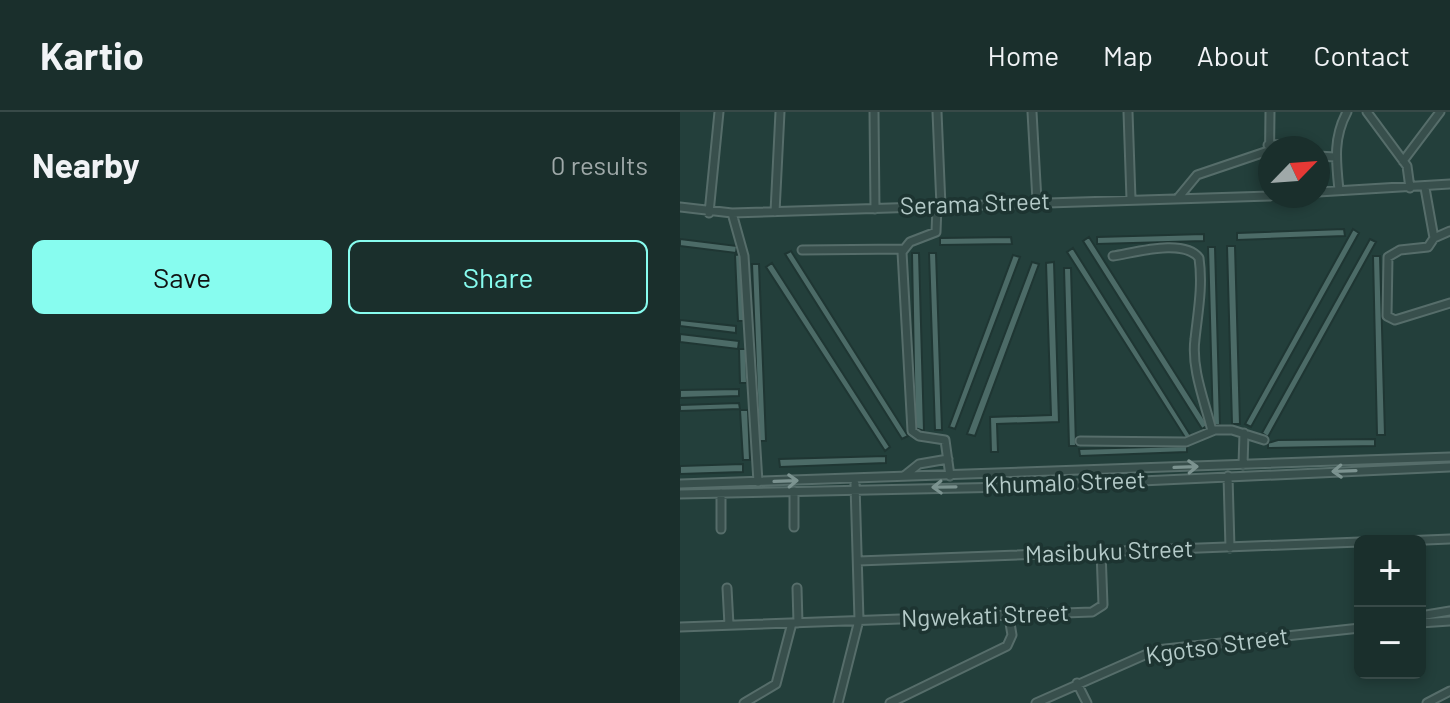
<!DOCTYPE html>
<meta charset="utf-8">
<style>
body{margin:0;font-family:Barlow,sans-serif;background:#273b38;color:#f1f3f6}
.controls{position:absolute;right:24px;bottom:24px;display:grid;overflow:hidden;border-radius:12px;box-shadow:0 4px 12px #0003}
.controls button{width:72px;height:72px;display:grid;place-items:center;padding:0;border:0;border-bottom:2px solid #384a48;background:#1a2f2c;color:#f1f3f6;font:40px sans-serif}
.compass{position:absolute;left:578px;top:24px;width:72px;height:72px;border-radius:50%;background:#1a2f2c;box-shadow:0 4px 12px #0003;rotate:65deg}
.list{margin:0;padding:0;list-style:none}
h2{display:flex;justify-content:space-between;align-items:center;height:104px;margin:0;padding:0 32px;font-size:34px}
h2 small{font-size:26px;font-weight:400;color:#9fa9a9}
.actions{display:flex;gap:16px;padding:24px 32px}
.actions a{flex:1;padding:18px 0;border:2px solid #87fcef;border-radius:12px;text-align:center;font-size:28px;color:#87fcef}
.actions .main{background:#87fcef;color:#111}
.map{position:relative;flex:none;width:770px;height:591px;overflow:hidden}
header{display:flex;align-items:center;gap:48px;box-sizing:border-box;height:112px;padding:0 40px;background:#1a2f2c;border-bottom:2px solid #384a48}
header strong{font-size:38px}
nav{display:flex;gap:44px;margin-inline-start:auto;font-size:28px}
main{display:flex}
aside{flex:1;background:#1a2f2c}
.map>svg:first-child{display:block}
</style>
<header>
<strong>Kartio</strong>
<nav><a>Home</a><a>Map</a><a>About</a><a>Contact</a></nav>
</header>
<main>
<aside>
<h2>Nearby<small>0 results</small></h2>
<ul class="list">
</ul>
<div class="actions"><a class="main">Save</a><a>Share</a></div>
</aside>
<div class="map">
<svg width="770" height="591" viewBox="0 0 770 591">
<rect width="100%" height="100%" fill="#233f3b"/>
<path fill="#4c6b67" stroke="#1f3633" stroke-width="2" d="M664 117 665 124 557 128V121Z
M673 117 679 121 571 315 565 312Z
M524 122V129L417 132V125Z
M331 125 332 132 260 133V126Z
M409 125 528 313 522 317 403 129Z
M0 127 57 134 56 141 0 134Z
M690 127 696 130 588 325 582 321Z
M547 134H555L560 312H552Z
M528 135H535L540 313H533Z
M393 136 511 324 506 327 387 140Z
M111 139 228 324 222 327 105 142Z
M232 141H239L244 319 235 316Z
M249 141H256L262 318H255Z
M62 142 65 209H58L55 143Z
M333 143 340 145 275 317 269 315Z
M693 144H700L705 323H697Z
M352 150 359 152 295 324 287 322Z
M374 150 379 310 317 312 318 340H311L310 305 371 303 366 151Z
M92 151 210 335 205 339 86 155Z
M72 152H79L86 329H79Z
M384 156H391L396 334H389Z
M0 208 56 214V221L0 214Z
M0 222 59 229 58 237 0 230Z
M59 237H66L67 271H60Z
M59 277V284L0 286V278Z
M59 291 60 297 0 299V293Z
M60 298H68L70 348H63Z
M695 327V334L588 336V331L598 328Z
M507 334V340L400 344 399 337Z
M206 344V351L100 355 99 347Z
M63 352V360L0 362V354Z"/>
<g fill="none" stroke-linecap="round" stroke-linejoin="round">
<defs>
<path id="minor" d="M194 0 195 97
M257 0 261 94
M352 0 357 89
M448 0 451 87
M687 0 727 54 730 76
M588 33 620 32 624 36
M638 44 655 45
M723 49 760 0
M745 76 754 126 748 135 720 138 708 145 707 204 715 208 770 191
M659 78C656 49 653 26 667 0
M638 80 770 72
M589 84 590 0
M498 86 517 63 588 39
M257 94 256 120 230 130 222 140 232 319 239 324 265 328 270 364
M0 95 52 101 590 84
M95 100 100 0
M29 101 39 0
M52 101 64 144 78 370
M754 126 770 119
M122 138 223 137
M433 144C454 141 504 126 519 146 523 174 518 199 515 227 511 257 525 290 532 319
M400 329 506 330 535 318H552L584 328
M563 353 564 321
M224 364 239 352 268 347
M548 364 550 436
M0 372 770 345
M114 379V415
M41 381V417
M0 382 331 375 770 355
M722 429 770 427
M178 449 680 430
M47 476 49 513
M117 476 118 511
M740 504 770 499
M740 511 770 509
M0 515 412 500 423 493 421 439
M397 571 407 591
M64 591 96 572 112 511
M158 591 179 508 175 372
M210 591 327 534 332 523 329 505
M356 591 476 538 680 516
M747 591 770 579"/>
</defs>
<use href="#minor" stroke="#566d6a" stroke-width="11"/>
<use href="#minor" stroke="#384f4c" stroke-width="7"/>
</g>
<defs><path id="oneway-shaft" d="M-6 0H5M1.5-3L5.5 0L1.5 3" fill="none" stroke-width="1.6" stroke-linecap="round" stroke-linejoin="round" transform="scale(2)"/></defs>
<g stroke="#7c9390">
<use href="#oneway-shaft" transform="translate(506 355) rotate(-2)"/>
<use href="#oneway-shaft" transform="translate(664 359) rotate(178)"/>
<use href="#oneway-shaft" transform="translate(106 369) rotate(-2)"/>
<use href="#oneway-shaft" transform="translate(264 375) rotate(179)"/>
</g>
<g text-anchor="middle" stroke-width="7" stroke-linejoin="round" paint-order="stroke">
<g font-size="24" fill="#b4cac8" stroke="#1d3431">
<text transform="translate(295 92) rotate(-2)" y="8">Serama Street</text>
<text transform="translate(385 371) rotate(-2)" y="8">Khumalo Street</text>
<text transform="translate(429 440) rotate(-2)" y="8">Masibuku Street</text>
<text transform="translate(305 504) rotate(-2)" y="8">Ngwekati Street</text>
<text transform="translate(537 534) rotate(-8)" y="8">Kgotso Street</text>
</g>
</g>
</svg>
<div class="controls">
<button>+</button>
<button>−</button>
</div>
<svg class="compass" viewBox="-18 -18 36 36"><path d="M0-13l5 13h-10z" fill="#e53935"/><path d="M0 13l5-13h-10z" fill="#9fa9a9"/></svg>
</div>
</main>
